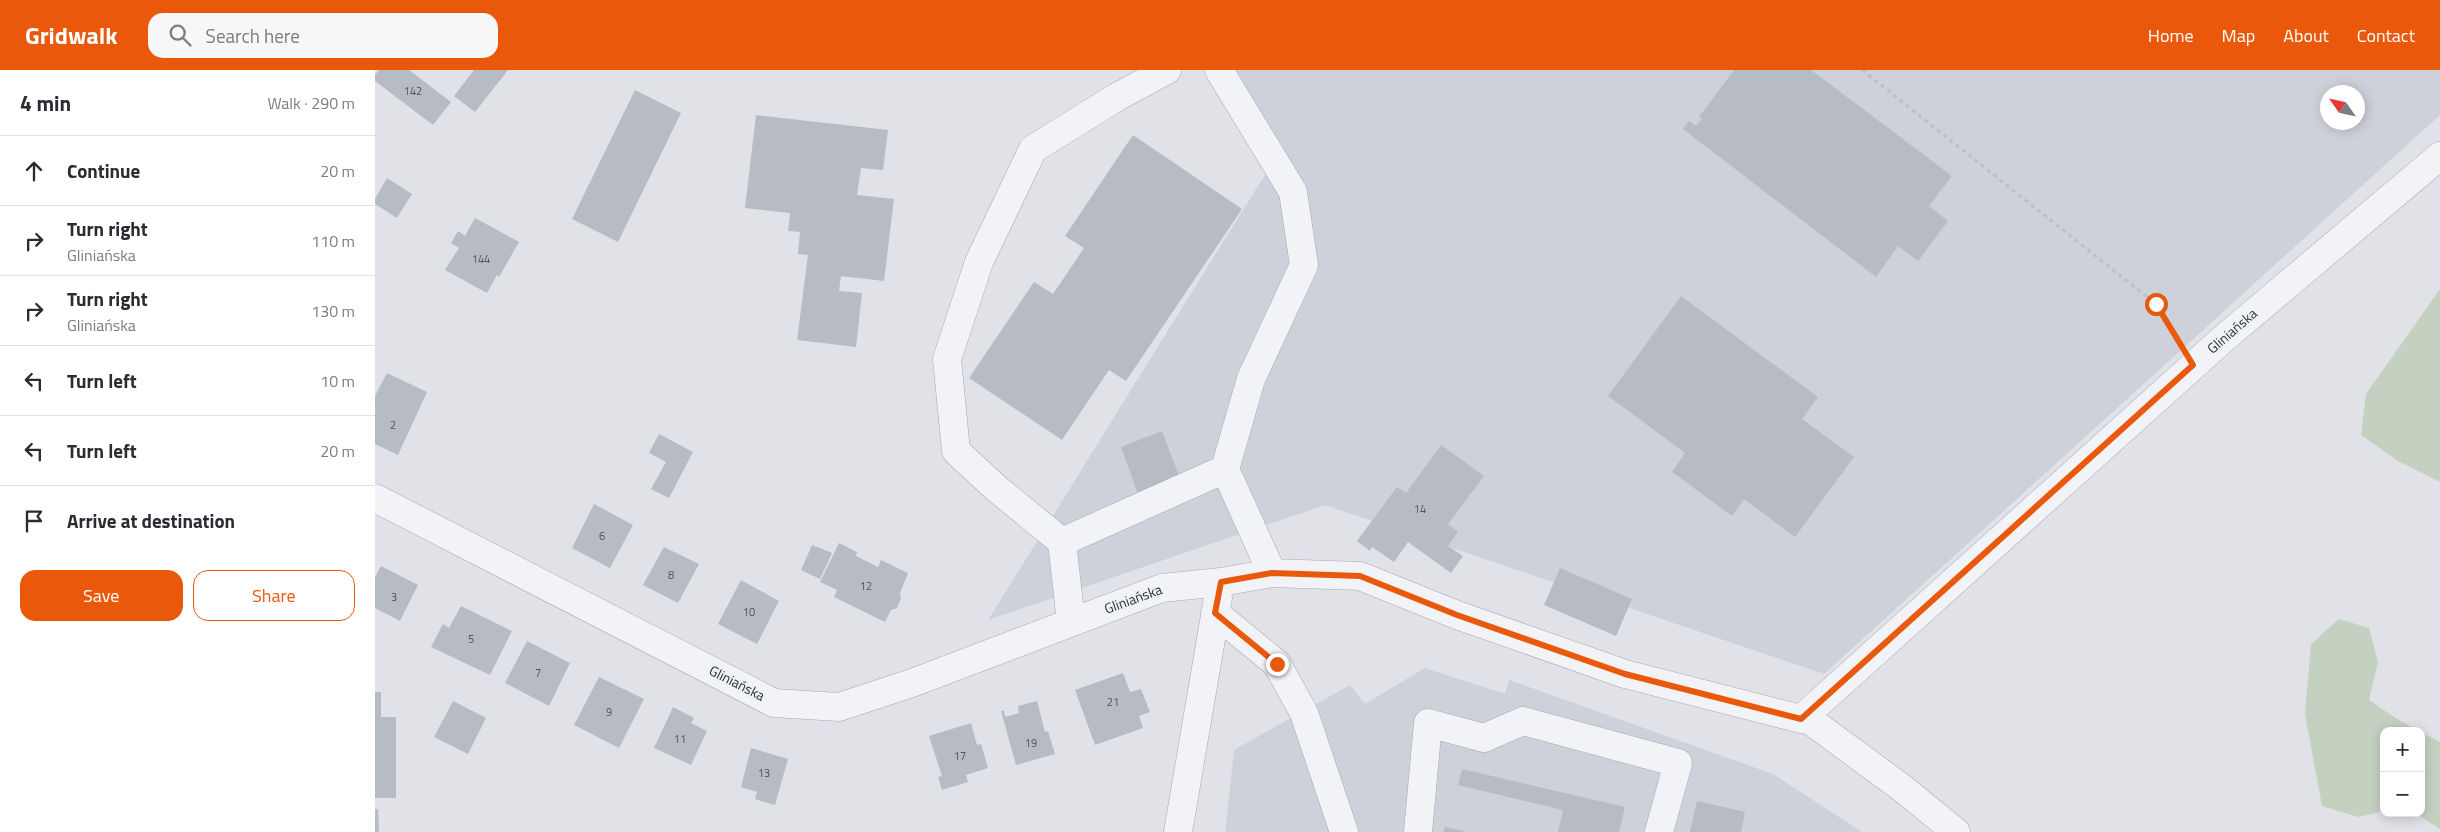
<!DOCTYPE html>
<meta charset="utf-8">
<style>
body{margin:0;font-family:"Titillium Web",sans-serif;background:#f7f7f7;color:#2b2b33}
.controls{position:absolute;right:15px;bottom:15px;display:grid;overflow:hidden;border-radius:10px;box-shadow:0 2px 12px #0003}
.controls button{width:45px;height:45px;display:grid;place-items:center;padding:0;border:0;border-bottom:1px solid #e1e1e2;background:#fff;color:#2b2b33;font:25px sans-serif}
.compass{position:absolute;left:1945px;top:15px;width:45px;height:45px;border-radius:50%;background:#fff;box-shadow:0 2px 12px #0003;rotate:304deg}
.stop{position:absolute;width:15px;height:15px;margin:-11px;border:4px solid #ea580c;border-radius:50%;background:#fff}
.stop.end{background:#ea580c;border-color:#fff;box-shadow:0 1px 5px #0008}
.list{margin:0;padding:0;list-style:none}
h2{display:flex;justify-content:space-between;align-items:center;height:65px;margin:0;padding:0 20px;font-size:21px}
h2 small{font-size:16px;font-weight:400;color:#7c7c81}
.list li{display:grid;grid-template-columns:32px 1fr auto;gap:15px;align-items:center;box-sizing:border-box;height:70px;padding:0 20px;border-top:1px solid #e1e1e2}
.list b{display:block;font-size:19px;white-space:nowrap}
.list p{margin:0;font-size:16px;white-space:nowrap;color:#7c7c81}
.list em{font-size:16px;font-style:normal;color:#7c7c81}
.actions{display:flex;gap:10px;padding:15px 20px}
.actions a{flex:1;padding:11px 0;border:1px solid #ea580c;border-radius:15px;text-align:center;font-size:18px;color:#ea580c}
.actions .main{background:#ea580c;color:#fff}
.icon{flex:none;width:28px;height:28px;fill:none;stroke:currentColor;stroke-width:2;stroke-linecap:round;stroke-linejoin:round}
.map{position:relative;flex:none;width:2065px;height:762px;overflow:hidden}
header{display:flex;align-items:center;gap:30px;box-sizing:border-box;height:70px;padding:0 25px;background:#ea580c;color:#fff}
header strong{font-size:24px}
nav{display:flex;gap:28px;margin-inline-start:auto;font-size:18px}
.search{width:350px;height:45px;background:#f7f7f7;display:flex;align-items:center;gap:12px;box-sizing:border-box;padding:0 18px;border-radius:15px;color:#7c7c81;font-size:19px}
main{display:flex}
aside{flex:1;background:#fff}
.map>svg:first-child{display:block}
</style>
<header>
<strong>Gridwalk</strong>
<div class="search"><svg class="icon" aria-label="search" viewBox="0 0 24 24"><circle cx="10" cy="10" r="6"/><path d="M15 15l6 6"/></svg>Search here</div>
<nav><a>Home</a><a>Map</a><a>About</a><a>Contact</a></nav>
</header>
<main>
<aside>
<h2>4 min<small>Walk · 290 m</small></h2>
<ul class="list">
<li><svg class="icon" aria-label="ahead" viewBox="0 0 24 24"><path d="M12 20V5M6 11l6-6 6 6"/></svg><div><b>Continue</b></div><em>20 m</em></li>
<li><svg class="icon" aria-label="right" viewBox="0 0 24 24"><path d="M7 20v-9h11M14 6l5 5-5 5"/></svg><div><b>Turn right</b><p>Gliniańska</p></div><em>110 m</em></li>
<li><svg class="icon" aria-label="right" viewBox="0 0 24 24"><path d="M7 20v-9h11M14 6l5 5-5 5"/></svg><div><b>Turn right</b><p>Gliniańska</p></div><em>130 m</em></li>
<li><svg class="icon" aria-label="left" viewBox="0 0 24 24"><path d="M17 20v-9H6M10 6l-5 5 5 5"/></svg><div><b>Turn left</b></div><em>10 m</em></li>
<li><svg class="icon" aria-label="left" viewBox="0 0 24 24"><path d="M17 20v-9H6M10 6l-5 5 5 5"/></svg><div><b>Turn left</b></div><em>20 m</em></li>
<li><svg class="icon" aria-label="arrive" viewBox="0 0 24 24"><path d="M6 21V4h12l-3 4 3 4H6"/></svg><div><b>Arrive at destination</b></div></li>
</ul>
<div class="actions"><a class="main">Save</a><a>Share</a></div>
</aside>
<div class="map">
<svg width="2065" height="762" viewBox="0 0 2065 762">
<rect width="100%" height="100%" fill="#e0e2e8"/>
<path fill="#ced1d9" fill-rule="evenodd" d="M834 0H2065V45L1449 604 950 435 613 550 904 82ZM1952 22H1982V52H1952Z
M1050 598 1130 624 1134 610 1398 704 1487 762H850L859 680 975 615 990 634Z"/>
<path fill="#c4d1c1" d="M2065 219V412L2023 391 1986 365 1991 324Z
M1964 549 1994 558 2003 592 1994 630 2022 649 2044 661H2009V741L1983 747 1947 736 1930 644 1936 574Z
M2046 662 2065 672V759L2040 743H2046Z"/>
<path fill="#b7bbc4" d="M4 0H34L76 32 58 55 0 11V5Z
M99 0H133L100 42 79 26Z
M1359 0H1436L1577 106 1554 136 1573 151 1543 191 1523 176 1501 207 1308 59 1314 51 1321 56 1327 49 1324 47Z
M260 20 306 43 243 172 197 149Z
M381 45 513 60 508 100 486 98 482 125 519 129 509 211 466 206 464 221 487 223 481 277 422 270 433 185 423 184 425 162 413 161 415 143 370 138Z
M758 65 867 139 751 311 734 300 687 370 594 308 659 212 678 224 709 178 690 166Z
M12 108 37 124 22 148 0 134V129Z
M100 148 144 172 124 207 122 205 112 223 70 200 84 178 76 173 83 161 90 166Z
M1306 226 1443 327 1427 349 1479 387 1420 467 1369 429 1357 446 1297 402 1310 383 1233 326Z
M12 303 52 322 23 385 0 374V326Z
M787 361 806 411 764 427 746 377Z
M284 364 318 382 294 428 276 419 291 392 274 383Z
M1066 375 1109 406 1073 454 1083 462 1073 476 1088 486 1076 503 1033 472 1019 492 997 477 995 481 982 471 1022 417 1031 423Z
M219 434 258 455 235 498 197 478Z
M464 473 482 482 481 486 503 497 506 490 533 503 525 523 526 528 522 538 516 540 510 552 459 527 462 520 445 512Z
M437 475 457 483 445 509 426 500Z
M289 477 324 494 303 533 268 515Z
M6 496 43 515 25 551 0 538V507Z
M1185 498 1257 529 1241 566 1169 535Z
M366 510 404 531 382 574 343 554Z
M86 536 137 561 115 605 56 577 68 554 74 558Z
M152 571 195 593 174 636 130 613Z
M748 603 755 622 766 619 775 642 764 646 768 658 720 675 700 620Z
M224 607 269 629 244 678 199 655Z
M0 622H6V647H21V728H0Z
M78 631 111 648 93 684 59 667Z
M662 631 670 662 673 661 680 684 641 695 626 641H629L630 647 644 643 643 636Z
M298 637 319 648 316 653 332 661 316 695 279 678Z
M596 653 602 675 606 674 613 698 591 705 593 712 567 720 563 707 567 706 554 666Z
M376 678 413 689 400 735 380 729 382 722 366 717Z
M1087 699 1250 737 1244 762H1183L1188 740 1083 715Z
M1322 731 1370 742 1366 762H1315Z
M0 739H3L4 762H0Z
M1070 757 1090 761V762H1068Z"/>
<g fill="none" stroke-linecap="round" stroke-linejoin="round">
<defs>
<path id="minor" d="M844 0 918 122 929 195 876 309 850 399 897 503
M0 428 399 633 464 637 537 613 787 518 846 512 897 503 985 506 1082 545 1250 604 1426 649 1848 269 2065 86
M687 472 850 399
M840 543 902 594 929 643 969 762
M696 552 687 472 621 418 581 381 572 289 604 192 658 79 742 27 792 0
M1429 646 1527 718 1581 762
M803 762 843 528
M1043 762 1053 653 1109 668 1148 651 1303 693 1284 762"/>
</defs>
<use href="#minor" stroke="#a6a9b2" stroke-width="29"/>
<path stroke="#bec0c6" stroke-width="3" stroke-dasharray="4 4" stroke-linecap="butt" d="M1487 0 1781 234 1802 269"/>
<use href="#minor" stroke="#f2f3f6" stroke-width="28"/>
</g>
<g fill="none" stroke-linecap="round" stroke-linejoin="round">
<path stroke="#ea580c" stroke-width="6" d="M902 594 840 543 846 512 897 503 985 506 1082 545 1250 604 1426 649 1818 295 1781 234"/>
</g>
<g text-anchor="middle" stroke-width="5" stroke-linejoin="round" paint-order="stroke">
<g font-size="11" fill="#4d5260">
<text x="38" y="25">142</text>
<text x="106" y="193">144</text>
<text x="18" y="359">2</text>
<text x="1045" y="443">14</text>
<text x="227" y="470">6</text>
<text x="296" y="509">8</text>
<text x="491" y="520">12</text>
<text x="19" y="531">3</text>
<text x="374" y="546">10</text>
<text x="96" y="573">5</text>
<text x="163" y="607">7</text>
<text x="738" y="636">21</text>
<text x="234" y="646">9</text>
<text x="305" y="673">11</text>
<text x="656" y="677">19</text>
<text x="585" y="690">17</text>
<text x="389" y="707">13</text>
</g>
<g font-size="14" fill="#2a2f3e" stroke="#eff1f5">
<text transform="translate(1857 261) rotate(-41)" y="5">Gliniańska</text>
<text transform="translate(758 529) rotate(-20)" y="5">Gliniańska</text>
<text transform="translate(362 613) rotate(27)" y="5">Gliniańska</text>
</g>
</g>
</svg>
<div class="controls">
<button>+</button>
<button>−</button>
</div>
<svg class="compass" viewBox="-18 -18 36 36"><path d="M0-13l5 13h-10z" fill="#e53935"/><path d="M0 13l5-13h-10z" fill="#7c7c81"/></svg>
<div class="stop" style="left:1781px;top:234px"></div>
<div class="stop end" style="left:902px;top:594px"></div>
</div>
</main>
